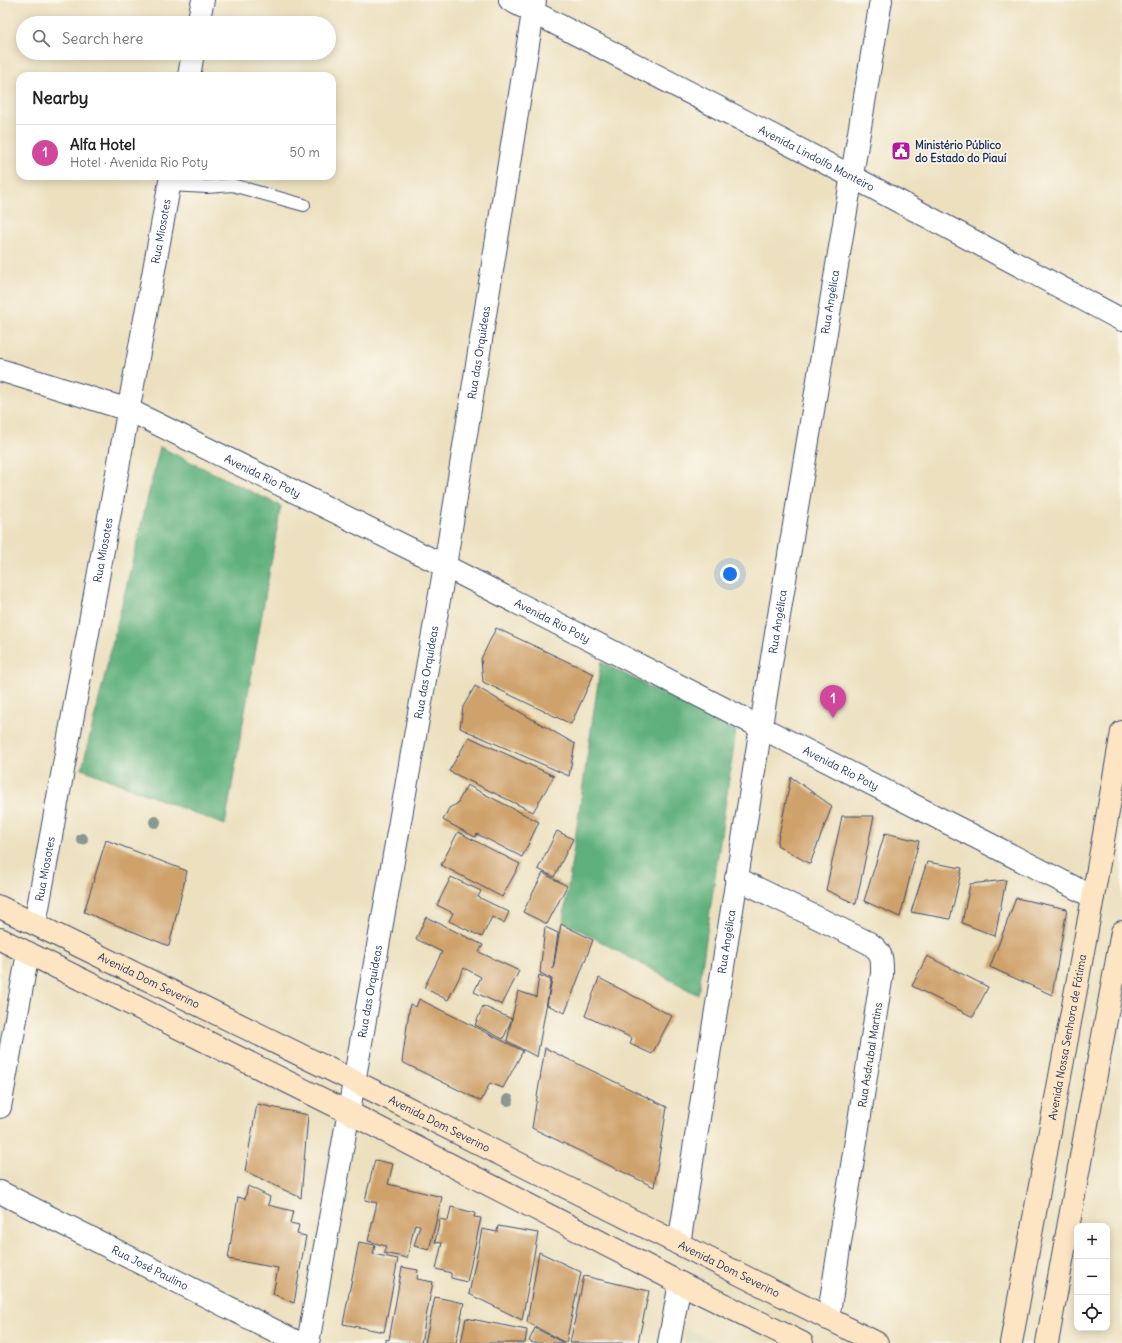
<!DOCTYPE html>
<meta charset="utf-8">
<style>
body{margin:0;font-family:Delius,sans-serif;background:#f6f6f6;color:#222}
.controls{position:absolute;right:12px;bottom:12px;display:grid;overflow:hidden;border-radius:8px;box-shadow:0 2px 10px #0003}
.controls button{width:36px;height:36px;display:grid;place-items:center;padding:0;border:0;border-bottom:1px solid #e0e0e0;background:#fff;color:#222;font:20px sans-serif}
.you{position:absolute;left:730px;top:574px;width:14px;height:14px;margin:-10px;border:3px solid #fff;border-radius:50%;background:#1a73e8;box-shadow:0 0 0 6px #1a73e833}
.badge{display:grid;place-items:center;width:26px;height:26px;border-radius:50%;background:#b5179e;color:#fff;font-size:13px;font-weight:700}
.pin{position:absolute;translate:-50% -33px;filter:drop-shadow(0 1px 2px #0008)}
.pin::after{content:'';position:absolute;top:21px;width:14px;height:12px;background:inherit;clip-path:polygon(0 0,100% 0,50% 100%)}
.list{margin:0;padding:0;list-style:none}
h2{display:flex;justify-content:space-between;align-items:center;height:52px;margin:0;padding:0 16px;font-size:17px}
h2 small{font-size:13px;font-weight:400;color:#767676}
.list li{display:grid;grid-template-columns:26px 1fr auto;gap:12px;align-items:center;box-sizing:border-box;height:56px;padding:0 16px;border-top:1px solid #e0e0e0}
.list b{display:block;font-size:15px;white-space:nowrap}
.list p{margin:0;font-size:13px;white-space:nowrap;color:#767676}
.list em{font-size:13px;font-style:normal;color:#767676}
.icon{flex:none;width:22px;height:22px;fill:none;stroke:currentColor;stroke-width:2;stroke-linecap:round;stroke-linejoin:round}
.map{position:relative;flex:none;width:1122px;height:1343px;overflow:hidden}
.search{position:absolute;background:#fff;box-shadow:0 2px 10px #0003;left:16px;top:16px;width:320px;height:44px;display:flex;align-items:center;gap:10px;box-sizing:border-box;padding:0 14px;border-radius:22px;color:#767676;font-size:15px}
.panel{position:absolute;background:#fff;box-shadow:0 2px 10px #0003;left:16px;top:72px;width:320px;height:108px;border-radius:12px}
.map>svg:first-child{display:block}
</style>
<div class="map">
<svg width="1122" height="1343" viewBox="0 0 1122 1343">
<rect width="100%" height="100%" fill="#fbf7ec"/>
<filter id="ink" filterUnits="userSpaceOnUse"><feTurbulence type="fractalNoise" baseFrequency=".025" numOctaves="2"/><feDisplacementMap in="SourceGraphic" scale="8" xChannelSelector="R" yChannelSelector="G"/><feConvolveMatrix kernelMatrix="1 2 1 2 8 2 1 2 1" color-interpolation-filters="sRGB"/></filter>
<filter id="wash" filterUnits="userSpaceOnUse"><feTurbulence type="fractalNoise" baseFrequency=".012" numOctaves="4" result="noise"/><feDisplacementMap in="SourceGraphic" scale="16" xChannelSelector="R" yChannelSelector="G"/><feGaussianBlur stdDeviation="0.9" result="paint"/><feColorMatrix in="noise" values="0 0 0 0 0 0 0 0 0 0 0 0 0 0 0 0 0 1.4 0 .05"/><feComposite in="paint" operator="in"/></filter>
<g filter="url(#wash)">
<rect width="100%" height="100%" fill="#ece0bf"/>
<path fill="#dcdebc" d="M686 1328 719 1343H684Z"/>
<path fill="#5fb07b" stroke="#3d706c" d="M160 447 281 506 225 825 82 769Z
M601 662 736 731 698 995 563 921Z"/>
<g id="blocks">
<path fill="#cfa26c" d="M496 628 594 674 571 724 483 682 481 659Z
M475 686 575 744 569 776 460 728 463 707Z
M469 737 554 776 533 812 449 771Z
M791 777 832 806 810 864 777 845Z
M467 785 539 822 522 857 477 834 475 837 443 820 449 808 457 804Z
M842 816H874L856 904 826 890Z
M557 831 573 839 554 877 538 869Z
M458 832 520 864 502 897 441 865Z
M885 833 919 841 900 917 864 901Z
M106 840 187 871 169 946 84 912Z
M927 862 962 868 950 919 911 912Z
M543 873 567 886 547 924 523 912Z
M451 877 481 891 478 897 509 912 504 923 492 917 482 937 449 921 453 913 437 905Z
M1006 880 995 936 962 923 970 884Z
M1016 898 1067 909 1052 995 990 967Z
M426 917 483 945 479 952 519 971 502 1005 474 992 481 977 464 968 448 1000 424 988 442 952 416 939Z
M561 924 593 940 565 1013 547 1005 552 979 540 973 545 927 558 933 553 969Z
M927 956 988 987 973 1017 912 986Z
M539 975 551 980 537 1057 507 1041 518 991 536 997Z
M599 978 672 1016 652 1054 630 1044 632 1038 585 1016Z
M419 999 523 1051 503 1088 490 1083 481 1101 402 1062 410 1004 416 1007Z
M483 1006 512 1019 503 1039 475 1025Z
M545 1048 667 1107 654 1187 532 1128Z
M257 1104 308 1115 301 1198 245 1171Z
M375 1160 393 1164 388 1184 442 1197 429 1250 414 1246 420 1225 415 1224 407 1258 384 1253 386 1246 368 1241 377 1203 365 1200Z
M248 1186 270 1197 268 1205 293 1211 290 1223 299 1225 297 1234 306 1236 294 1303 273 1294 278 1268 228 1259 238 1197 245 1199Z
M451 1207 475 1213 474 1217 481 1218 467 1282 451 1278V1273L436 1269 442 1243 435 1242 440 1219 448 1221Z
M498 1226 538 1233 522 1320 469 1294 482 1229 497 1232Z
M359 1242 375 1245 373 1254 398 1259 384 1332 343 1324Z
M539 1252 581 1272 566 1343 527 1322Z
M402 1267 418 1270 417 1279 433 1282 421 1343H386V1339L389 1340Z
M584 1276 649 1291 638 1343H570Z
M435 1297 464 1303 456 1343H425Z
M466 1318 527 1330 525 1343H461Z
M535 1328 564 1343H533L529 1341Z"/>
</g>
</g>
<g filter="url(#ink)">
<use href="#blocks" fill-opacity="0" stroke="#3a4a6d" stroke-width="1"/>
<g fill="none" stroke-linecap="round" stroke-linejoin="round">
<defs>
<path id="service" d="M169 185 207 187 232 185 304 205"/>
<g id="minor">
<path d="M198 23 203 0"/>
<path d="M189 76 193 53"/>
<path id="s1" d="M0 370 129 410 445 566 1093 897"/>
<path d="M736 878 869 943C883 953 882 957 882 974L828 1319"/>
<path id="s2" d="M35 924 171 176"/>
<path d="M0 1107 28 953"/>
<path id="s3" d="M0 1192 299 1343"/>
<path id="s4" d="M679 1244C744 829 810 414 881 0"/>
<path id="s5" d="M308 1343 445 566 535 0"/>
<path d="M669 1343 680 1283"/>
</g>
<g id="tertiary">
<path id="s6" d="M510 0 851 176 1122 320"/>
</g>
<g id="secondary">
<path id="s7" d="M0 907 380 1094 877 1343"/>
<path d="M0 939 348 1112 680 1283 802 1343"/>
<path id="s8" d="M1011 1343 1093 897 1122 732"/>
<path d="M1047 1343 1122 932"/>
</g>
</defs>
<use href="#service" stroke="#3a4a6d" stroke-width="14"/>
<use href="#minor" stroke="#3a4a6d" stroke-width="24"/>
<use href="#tertiary" stroke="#3a4a6d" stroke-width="24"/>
<use href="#secondary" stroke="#3a4a6d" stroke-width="24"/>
<use href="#service" stroke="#fff" stroke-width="12"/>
<use href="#minor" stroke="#fff" stroke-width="22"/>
<use href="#tertiary" stroke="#fff" stroke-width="22"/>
<use href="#secondary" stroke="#fde5c4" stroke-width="22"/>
</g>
<g fill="#889892">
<circle cx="155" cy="822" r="6"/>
<circle cx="82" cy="839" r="6"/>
<circle cx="508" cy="1100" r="6"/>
</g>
</g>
<defs>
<symbol id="civic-square" viewBox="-11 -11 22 22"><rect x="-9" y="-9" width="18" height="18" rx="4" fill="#b5179e" stroke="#fbf7ec"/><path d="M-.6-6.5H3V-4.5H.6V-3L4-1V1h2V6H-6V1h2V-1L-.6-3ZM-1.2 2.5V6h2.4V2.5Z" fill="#fff"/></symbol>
</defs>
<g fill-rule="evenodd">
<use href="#civic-square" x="890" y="140" width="22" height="22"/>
</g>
<g text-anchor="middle" stroke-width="3.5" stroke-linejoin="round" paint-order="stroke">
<g font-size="11" font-weight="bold" fill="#1b2f5e" stroke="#fbf7ec" text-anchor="start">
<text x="915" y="149">Ministério Público<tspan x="915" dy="13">do Estado do Piauí</tspan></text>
</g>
<g font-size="11" fill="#1b2f5e" stroke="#fbf7ec">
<text dy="4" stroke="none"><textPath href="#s6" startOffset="345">Avenida Lindolfo Monteiro</textPath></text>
<text dy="4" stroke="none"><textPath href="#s2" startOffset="704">Rua Miosotes</textPath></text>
<text dy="4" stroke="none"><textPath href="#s4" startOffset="954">Rua Angélica</textPath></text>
<text dy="4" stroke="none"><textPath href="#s5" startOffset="1005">Rua das Orquídeas</textPath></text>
<text dy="4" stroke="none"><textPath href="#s1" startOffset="284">Avenida Rio Poty</textPath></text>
<text dy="4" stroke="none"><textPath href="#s2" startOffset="380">Rua Miosotes</textPath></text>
<text dy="4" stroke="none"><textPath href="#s1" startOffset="608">Avenida Rio Poty</textPath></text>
<text dy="4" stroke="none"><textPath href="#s4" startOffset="630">Rua Angélica</textPath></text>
<text dy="4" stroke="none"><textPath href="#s5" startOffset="681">Rua das Orquídeas</textPath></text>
<text dy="4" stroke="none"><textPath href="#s1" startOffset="932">Avenida Rio Poty</textPath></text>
<text dy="4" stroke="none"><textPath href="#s2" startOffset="56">Rua Miosotes</textPath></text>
<text dy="4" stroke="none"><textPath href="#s4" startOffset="306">Rua Angélica</textPath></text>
<text dy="4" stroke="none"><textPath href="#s7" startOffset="166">Avenida Dom Severino</textPath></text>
<text dy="4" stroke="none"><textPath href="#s5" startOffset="357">Rua das Orquídeas</textPath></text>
<text dy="4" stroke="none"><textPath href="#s8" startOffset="311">Avenida Nossa Senhora de Fátima</textPath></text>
<text transform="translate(870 1055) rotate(-81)" y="4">Rua Asdrubal Martins</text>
<text dy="4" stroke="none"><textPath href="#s7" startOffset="490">Avenida Dom Severino</textPath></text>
<text dy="4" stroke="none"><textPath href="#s3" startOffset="168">Rua José Paulino</textPath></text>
<text dy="4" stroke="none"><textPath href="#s7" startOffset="814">Avenida Dom Severino</textPath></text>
</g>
</g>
</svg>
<div class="controls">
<button>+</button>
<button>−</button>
<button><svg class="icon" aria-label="locate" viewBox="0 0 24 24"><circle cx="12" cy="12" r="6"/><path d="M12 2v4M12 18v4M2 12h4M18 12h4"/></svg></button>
</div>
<div class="you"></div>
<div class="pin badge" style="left:833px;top:718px;background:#d1479c">1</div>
<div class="search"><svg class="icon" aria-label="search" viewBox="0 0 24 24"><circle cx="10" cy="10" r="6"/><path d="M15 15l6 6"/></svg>Search here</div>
<section class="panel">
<h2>Nearby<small></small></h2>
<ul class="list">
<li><span class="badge" style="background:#d1479c">1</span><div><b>Alfa Hotel</b><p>Hotel · Avenida Rio Poty</p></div><em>50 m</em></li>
</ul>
</section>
</div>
